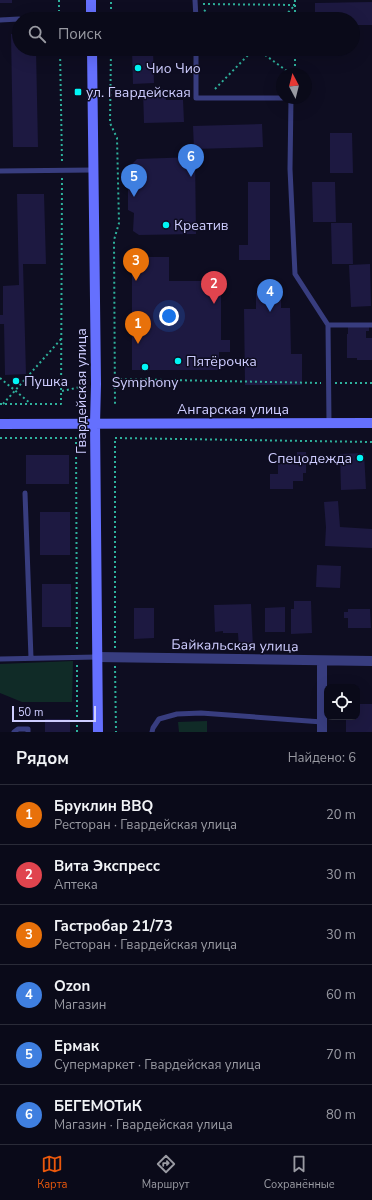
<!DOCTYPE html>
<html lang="ru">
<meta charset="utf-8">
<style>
body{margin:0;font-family:"Nunito Sans",sans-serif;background:#131322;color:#f1f3f6}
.controls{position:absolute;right:12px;bottom:12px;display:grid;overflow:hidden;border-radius:8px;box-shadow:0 4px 16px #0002}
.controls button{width:36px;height:36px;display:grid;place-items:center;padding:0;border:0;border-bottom:1px solid #2a2b38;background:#0a0a19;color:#f1f3f6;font:20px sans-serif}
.compass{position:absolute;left:276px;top:68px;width:36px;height:36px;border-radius:50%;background:#0a0a19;box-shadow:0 4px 16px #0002;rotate:353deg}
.scale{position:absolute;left:12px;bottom:10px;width:84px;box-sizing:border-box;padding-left:4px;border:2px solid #cecdff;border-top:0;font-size:11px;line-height:14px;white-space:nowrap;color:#cecdff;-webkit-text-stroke:3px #0e0d21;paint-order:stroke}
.you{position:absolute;left:169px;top:316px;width:14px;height:14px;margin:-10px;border:3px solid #fff;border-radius:50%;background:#1a73e8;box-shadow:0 0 0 6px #1a73e833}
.badge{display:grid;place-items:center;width:26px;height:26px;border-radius:50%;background:#ea580c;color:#fff;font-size:13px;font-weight:700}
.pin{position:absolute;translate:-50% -33px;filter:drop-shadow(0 1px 2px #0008)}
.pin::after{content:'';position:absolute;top:21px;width:14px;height:12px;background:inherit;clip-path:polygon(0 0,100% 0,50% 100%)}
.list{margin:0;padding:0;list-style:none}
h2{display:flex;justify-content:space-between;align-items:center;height:52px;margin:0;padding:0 16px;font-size:17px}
h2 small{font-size:13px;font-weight:400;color:#999aa2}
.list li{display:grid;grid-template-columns:26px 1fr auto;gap:12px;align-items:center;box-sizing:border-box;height:60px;padding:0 16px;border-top:1px solid #2a2b38}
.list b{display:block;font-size:15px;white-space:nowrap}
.list p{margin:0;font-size:13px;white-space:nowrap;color:#999aa2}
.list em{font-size:13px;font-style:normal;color:#999aa2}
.icon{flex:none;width:22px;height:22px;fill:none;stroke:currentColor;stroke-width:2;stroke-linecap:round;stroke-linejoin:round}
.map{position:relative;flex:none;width:372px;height:732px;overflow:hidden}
.search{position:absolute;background:#0a0a19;box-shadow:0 4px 16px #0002;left:12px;right:12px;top:12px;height:44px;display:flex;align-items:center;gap:10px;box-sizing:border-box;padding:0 14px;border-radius:22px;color:#999aa2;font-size:15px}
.sheet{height:412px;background:#0a0a19}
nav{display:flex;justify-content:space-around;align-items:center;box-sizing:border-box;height:56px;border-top:1px solid #2a2b38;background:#0a0a19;font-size:11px;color:#999aa2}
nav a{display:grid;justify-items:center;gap:2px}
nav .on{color:#ea580c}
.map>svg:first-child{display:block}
</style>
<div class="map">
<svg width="372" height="732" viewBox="0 0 372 732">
<rect width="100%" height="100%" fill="#0e0d21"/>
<path fill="#102b27" d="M73 661 72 702H22L0 693V664Z
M207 721V732H179L178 722Z"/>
<path fill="#1d1941" d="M0 0H12V3H0Z
M372 2V25H353V19H315V3Z
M131 12H152L153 19H131Z
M11 34H19V49H36L38 147H13Z
M132 49H153L154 83 133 84Z
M165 89 166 100H183L184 122 144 123 143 90Z
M262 124 263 147 194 149 193 126Z
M330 133H352L353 173H330Z
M195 157 196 234 139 235 133 231 134 213 128 210V183H133L132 164 137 159Z
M248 182H270V260H239V245H248Z
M312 182H335L336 222H313Z
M17 194H44L46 264H23L26 374 5 375 4 324H0V315H3V286L19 285Z
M331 223H352L353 264H332Z
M132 257H169V281H221V340H230V352H219V370H132Z
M370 264 371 306 351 307 349 265Z
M256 293H281V308H290L291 354H302V385H245L244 309H256Z
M348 327H369V331H366V338H372V360H357V358H347V334H348Z
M297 452H306V473H303V481H293V489H270V474H278V464H297Z
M364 453 366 489 341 490 340 454Z
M26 455H69V484H26Z
M338 501 340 527 372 529V548L325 546 326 527 324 502Z
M40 512H70V555H40Z
M317 565 341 566 340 588 316 587Z
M42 584H71V627H42Z
M294 601H311L312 633 291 634V609H294Z
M251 604 253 648 239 649 238 633H223V631L215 632 214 605Z
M285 607V632H265V608Z
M134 608H154V638L134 639Z
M348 609H370L371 628H348V618H344V612H348Z
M357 704H372V732H346V717H357Z
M45 719H70V732H45Z"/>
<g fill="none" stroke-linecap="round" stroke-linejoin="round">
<path stroke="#2eb19c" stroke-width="2" stroke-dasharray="2 3" stroke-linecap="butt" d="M59 0V11
M295 0V19
M203 4 295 5 282 19
M204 10 216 19
M111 19V0
M60 49 62 162
M111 49 110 123 117 138 119 223 114 240 115 406
M257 49 291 74
M295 49V74
M215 89 254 49
M0 378 30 403
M115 379 321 383
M335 383H372
M62 391 85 386
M0 404H61L62 177
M3 404 62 338
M0 438H76L77 651
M115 648V438L372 442
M77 665V732
M115 666 116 732"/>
<path stroke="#383d7f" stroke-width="5" d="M195 0 196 19
M44 19 91 18
M0 20 19 19
M196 49V98H282
M291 98 290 169 295 274 328 325
M0 171 93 170
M329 423 328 325H372
M25 493 31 658
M0 659 97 657
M14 732 18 729H28V732
M152 732 153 728 159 719 177 714 201 713 322 722"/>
<path stroke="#383d7f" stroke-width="10" d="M97 657 372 661
M322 661V732"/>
<path stroke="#6570fe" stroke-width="10" d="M91 0V19
M92 49 96 384 95 423 98 732
M0 424 372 423"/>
</g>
<g fill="#01f6f6" stroke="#0e0d21" stroke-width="1.5">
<circle cx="138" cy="68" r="4"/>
<rect x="74" y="88" width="8" height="8" rx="2"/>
<circle cx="166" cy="225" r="4"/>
<circle cx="178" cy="361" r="4"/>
<circle cx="145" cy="367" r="4"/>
<circle cx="16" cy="381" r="4"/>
<circle cx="360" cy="458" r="4"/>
</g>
<g text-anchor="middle" stroke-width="3" stroke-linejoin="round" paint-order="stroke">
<g font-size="14" fill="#cecdff" stroke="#0e0d21" text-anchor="start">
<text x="146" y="73">Чио Чио</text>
<text x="86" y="97">ул. Гвардейская</text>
<text x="174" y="230">Креатив</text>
<text x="186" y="366">Пятёрочка</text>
<text x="24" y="386">Пушка</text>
<text x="145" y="387" text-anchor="middle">Symphony</text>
<text x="352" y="463" text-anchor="end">Спецодежда</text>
</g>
<g font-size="14" fill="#cecdff" stroke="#0e0d21">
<text transform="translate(81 391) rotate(-90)" y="5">Гвардейская улица</text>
<text x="233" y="414">Ангарская улица</text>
<text transform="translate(235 645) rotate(1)" y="5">Байкальская улица</text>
</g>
</g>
</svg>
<div class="controls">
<button><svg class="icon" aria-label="locate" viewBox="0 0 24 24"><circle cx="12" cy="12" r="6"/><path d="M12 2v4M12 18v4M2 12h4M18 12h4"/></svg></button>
</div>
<svg class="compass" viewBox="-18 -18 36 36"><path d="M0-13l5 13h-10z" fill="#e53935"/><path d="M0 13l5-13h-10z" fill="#999aa2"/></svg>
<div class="scale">50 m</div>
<div class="you"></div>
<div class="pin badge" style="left:138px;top:344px;background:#e8710a">1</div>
<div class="pin badge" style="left:214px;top:304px;background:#e0444e">2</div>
<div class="pin badge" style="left:136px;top:281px;background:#e8710a">3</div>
<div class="pin badge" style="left:270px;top:312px;background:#3f7fe0">4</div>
<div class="pin badge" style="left:134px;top:197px;background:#3f7fe0">5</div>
<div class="pin badge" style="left:191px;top:177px;background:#3f7fe0">6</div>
<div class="search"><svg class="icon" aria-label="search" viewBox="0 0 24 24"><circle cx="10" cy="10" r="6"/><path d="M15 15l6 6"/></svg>Поиск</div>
</div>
<section class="sheet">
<h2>Рядом<small>Найдено: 6</small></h2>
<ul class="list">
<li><span class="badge" style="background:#e8710a">1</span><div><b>Бруклин BBQ</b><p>Ресторан · Гвардейская улица</p></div><em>20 m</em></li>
<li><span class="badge" style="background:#e0444e">2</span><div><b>Вита Экспресс</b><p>Аптека</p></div><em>30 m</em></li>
<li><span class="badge" style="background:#e8710a">3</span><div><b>Гастробар 21/73</b><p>Ресторан · Гвардейская улица</p></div><em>30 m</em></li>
<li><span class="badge" style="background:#3f7fe0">4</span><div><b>Ozon</b><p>Магазин</p></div><em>60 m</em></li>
<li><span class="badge" style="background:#3f7fe0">5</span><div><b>Ермак</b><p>Супермаркет · Гвардейская улица</p></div><em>70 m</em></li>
<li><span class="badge" style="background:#3f7fe0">6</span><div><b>БЕГЕМОТиК</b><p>Магазин · Гвардейская улица</p></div><em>80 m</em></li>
</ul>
</section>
<nav>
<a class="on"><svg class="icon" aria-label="map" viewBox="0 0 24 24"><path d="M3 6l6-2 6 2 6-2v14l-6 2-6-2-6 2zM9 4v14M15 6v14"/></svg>Карта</a>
<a><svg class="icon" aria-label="directions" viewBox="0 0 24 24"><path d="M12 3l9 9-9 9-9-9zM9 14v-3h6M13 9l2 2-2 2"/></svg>Маршрут</a>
<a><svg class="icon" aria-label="saved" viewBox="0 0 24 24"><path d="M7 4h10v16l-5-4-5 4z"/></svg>Сохранённые</a>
</nav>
